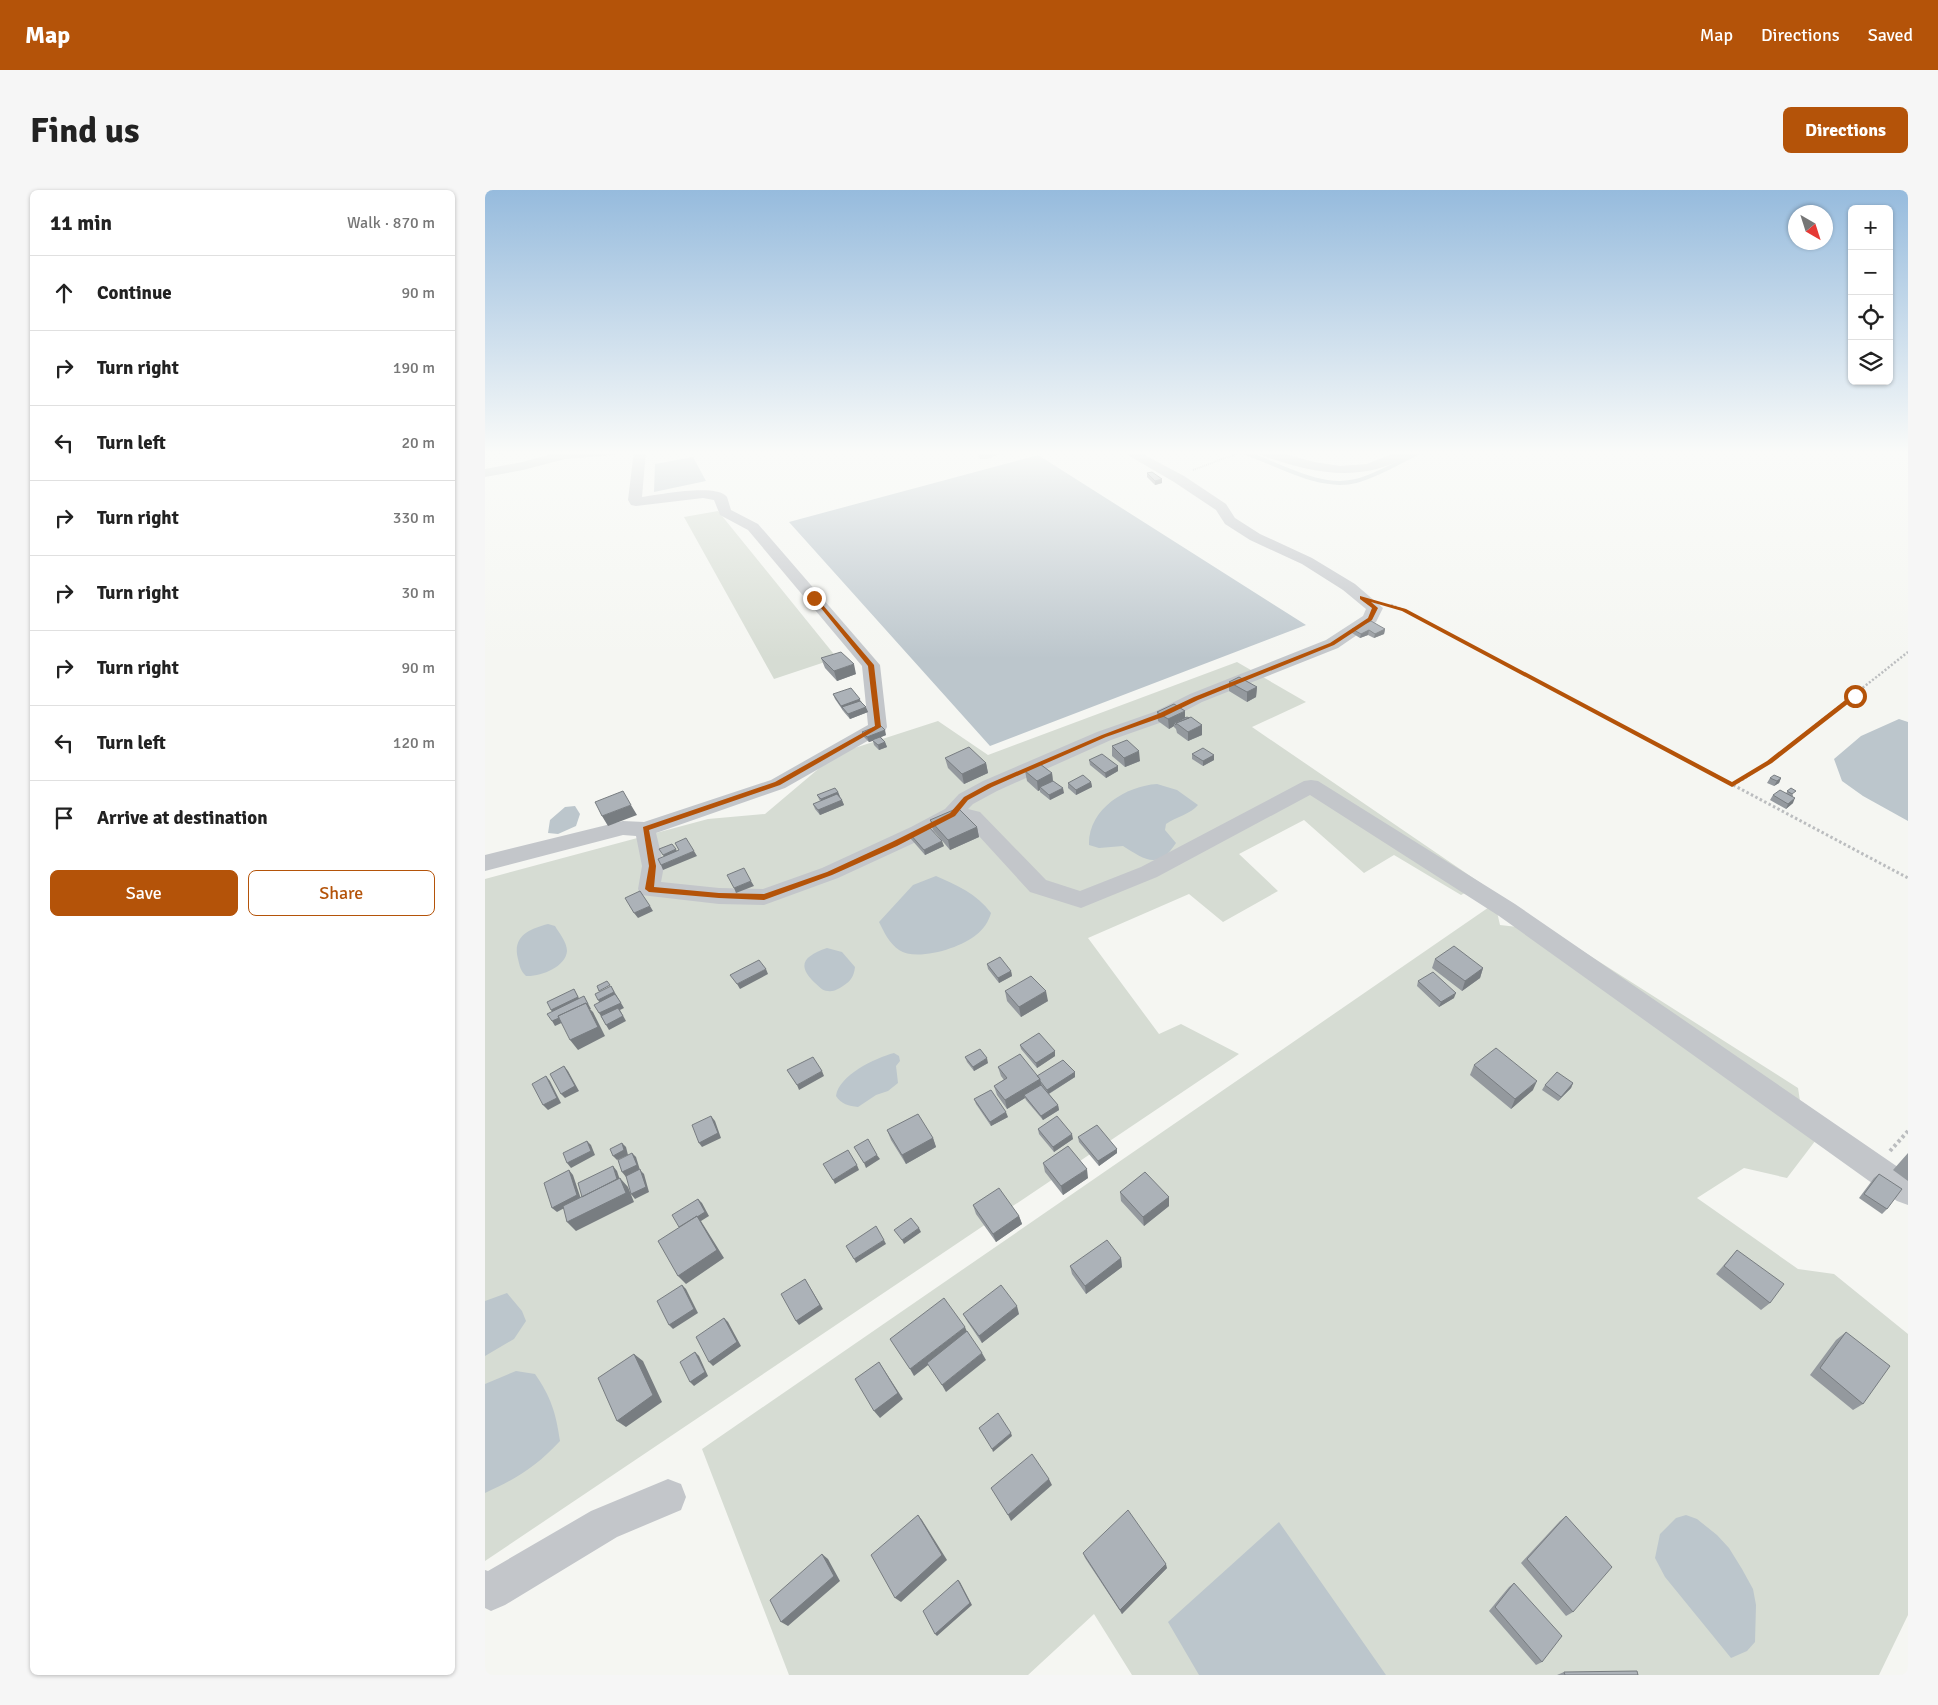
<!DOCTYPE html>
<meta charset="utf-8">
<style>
body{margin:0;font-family:Signika,sans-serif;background:#f6f6f6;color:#222}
.controls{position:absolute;right:15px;top:15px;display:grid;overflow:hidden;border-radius:8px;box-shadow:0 1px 4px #0004}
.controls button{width:45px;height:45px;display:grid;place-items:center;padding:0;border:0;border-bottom:1px solid #e0e0e0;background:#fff;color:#222;font:25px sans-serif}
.compass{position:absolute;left:1303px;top:15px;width:45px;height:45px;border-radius:50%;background:#fff;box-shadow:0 1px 4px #0004;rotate:141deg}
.stop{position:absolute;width:15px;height:15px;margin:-11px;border:4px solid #b45309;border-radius:50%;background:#fff}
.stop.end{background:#b45309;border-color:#fff;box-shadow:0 1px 5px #0008}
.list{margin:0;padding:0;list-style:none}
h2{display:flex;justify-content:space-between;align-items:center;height:65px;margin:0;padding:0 20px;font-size:21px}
h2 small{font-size:16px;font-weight:400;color:#767676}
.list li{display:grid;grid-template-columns:32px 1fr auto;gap:15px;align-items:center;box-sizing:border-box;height:75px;padding:0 20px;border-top:1px solid #e0e0e0}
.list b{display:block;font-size:19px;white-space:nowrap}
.list em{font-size:16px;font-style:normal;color:#767676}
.actions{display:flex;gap:10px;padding:15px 20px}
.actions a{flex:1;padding:11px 0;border:1px solid #b45309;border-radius:8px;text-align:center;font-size:18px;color:#b45309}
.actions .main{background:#b45309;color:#fff}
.icon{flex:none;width:28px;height:28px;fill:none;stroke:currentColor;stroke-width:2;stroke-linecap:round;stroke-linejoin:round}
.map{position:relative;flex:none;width:1423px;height:1485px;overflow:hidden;border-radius:8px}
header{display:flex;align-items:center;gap:30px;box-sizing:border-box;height:70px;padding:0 25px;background:#b45309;color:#fff}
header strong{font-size:24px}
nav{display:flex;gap:28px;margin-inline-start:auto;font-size:18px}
.intro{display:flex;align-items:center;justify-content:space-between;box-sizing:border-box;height:120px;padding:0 30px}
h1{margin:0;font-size:35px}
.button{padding:12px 22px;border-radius:8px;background:#b45309;color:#fff;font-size:18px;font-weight:700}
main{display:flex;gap:30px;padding:0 30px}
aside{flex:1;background:#fff;border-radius:8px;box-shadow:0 1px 4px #0004}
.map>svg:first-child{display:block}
</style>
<header>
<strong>Map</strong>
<nav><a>Map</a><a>Directions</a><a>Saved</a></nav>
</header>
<div class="intro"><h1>Find us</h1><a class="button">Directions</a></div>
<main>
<aside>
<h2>11 min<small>Walk · 870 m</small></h2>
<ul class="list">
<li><svg class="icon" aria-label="ahead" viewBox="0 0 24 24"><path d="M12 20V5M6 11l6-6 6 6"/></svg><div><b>Continue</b></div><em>90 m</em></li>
<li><svg class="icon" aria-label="right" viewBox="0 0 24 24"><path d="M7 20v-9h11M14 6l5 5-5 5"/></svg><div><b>Turn right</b></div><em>190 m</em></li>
<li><svg class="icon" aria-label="left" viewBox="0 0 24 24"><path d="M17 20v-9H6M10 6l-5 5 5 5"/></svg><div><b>Turn left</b></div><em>20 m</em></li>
<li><svg class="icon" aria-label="right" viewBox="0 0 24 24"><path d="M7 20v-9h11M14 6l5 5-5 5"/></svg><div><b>Turn right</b></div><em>330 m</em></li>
<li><svg class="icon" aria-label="right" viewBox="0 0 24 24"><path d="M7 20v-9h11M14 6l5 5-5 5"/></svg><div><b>Turn right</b></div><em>30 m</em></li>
<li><svg class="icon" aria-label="right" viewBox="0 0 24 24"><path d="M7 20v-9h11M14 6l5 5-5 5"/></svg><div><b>Turn right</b></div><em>90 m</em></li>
<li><svg class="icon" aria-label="left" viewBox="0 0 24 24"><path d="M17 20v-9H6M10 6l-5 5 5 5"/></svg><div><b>Turn left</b></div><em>120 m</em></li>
<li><svg class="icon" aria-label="arrive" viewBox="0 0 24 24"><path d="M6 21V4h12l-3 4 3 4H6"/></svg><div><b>Arrive at destination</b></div></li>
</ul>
<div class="actions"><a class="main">Save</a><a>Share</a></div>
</aside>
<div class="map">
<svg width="1423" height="1485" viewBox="0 0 1423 1485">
<rect width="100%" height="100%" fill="#f5f6f2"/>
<path fill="#d6dcd3" d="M233 321 352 468 289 489 199 327Z
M752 472 821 512 767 537 997 694 976 705 909 665 879 683 819 630 754 664 793 701 738 732 704 704 603 748 674 844 696 834 754 864 0 1371V689L223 629 280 624 351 564 453 531 503 565Z
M1010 713 1015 735 1066 741 1313 898 1317 924 1340 938 1302 988 1259 978 1212 1008 1313 1079 1349 1084 1423 1144V1425L1394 1485H647L609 1424 543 1485H304L217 1259Z"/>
<path fill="#bcc6cc" d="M553 265 821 435 505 556 304 332Z
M208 267 221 291 169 302 170 274Z
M1414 529 1423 532V631L1378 606 1357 591 1349 569 1376 546Z
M672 594 692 600 713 615C706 624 691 627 681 634L680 640 691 653C673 681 659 669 638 656L614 658 604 655C603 619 641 596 672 594Z
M90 616 95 624 91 636 73 644 63 643 65 630 80 617Z
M451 686C472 695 492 704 506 723 504 731 498 740 491 745 476 758 431 772 414 760 404 753 399 742 394 732L428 695Z
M63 734 70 736C74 743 82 752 82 761 81 777 55 787 41 786 35 780 35 777 33 769 27 746 44 739 63 734Z
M342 758 357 762 370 777C369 786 366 791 358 796 353 799 349 802 343 801 337 801 335 797 330 793 311 775 319 766 342 758Z
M409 863 414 866 415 871 411 876 413 893 403 901 391 905 373 917C364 916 356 914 351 906 354 885 390 868 409 863Z
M22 1103 37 1121 41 1131 29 1149 0 1166V1111Z
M31 1181 50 1184C66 1207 71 1223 75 1251 52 1276 31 1289 0 1303V1194Z
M1201 1325 1212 1329 1232 1345 1244 1358 1257 1379 1268 1399 1271 1415 1270 1452 1262 1461 1246 1468 1180 1387 1170 1368 1175 1344 1191 1328Z
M794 1332 901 1485H714L683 1432Z"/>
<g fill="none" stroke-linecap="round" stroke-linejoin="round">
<path stroke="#bcc6cc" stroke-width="4" d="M761 263C795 275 835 300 871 291 895 285 916 270 938 261"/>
<path stroke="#bbbdbf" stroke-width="2" stroke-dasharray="1 1" stroke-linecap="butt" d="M708 280 759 261"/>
<path stroke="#bbbdbf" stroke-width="2.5" stroke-dasharray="2 2" stroke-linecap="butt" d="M906 415 919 420 1238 590
M1257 590 1284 572 1423 462"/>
<path stroke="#bbbdbf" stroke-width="3" stroke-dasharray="2.5 2.5" stroke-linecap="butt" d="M1235 588 1423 688
M1248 595 1259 588"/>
<path stroke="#bbbdbf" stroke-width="4" stroke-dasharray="3 3" stroke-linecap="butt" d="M1405 961 1423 941"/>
<path fill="#c3c6ca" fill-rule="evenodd" d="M78 261H135L129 265 80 269 38 280 0 287V279L37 272Z
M149 261H161L157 307C174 305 231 293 242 307L246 320 273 334 395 475 402 537 400 541 300 598 171 643 179 676 176 692 234 698 278 699 337 678 426 637 460 619 474 604 498 591 612 542 669 522 705 504 841 450 878 426 881 419 858 400 817 374 765 350 740 334 731 320 689 292 636 261H652L699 286 741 314 750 328 775 344 827 368 870 394 898 418 891 432 853 458 717 512 683 530 626 550 512 601 488 614 483 619 495 622 561 690 595 701 656 677 819 591 826 590 833 591 1030 714 1423 984V1015L1412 1011 1014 726 825 605 672 687 596 718 545 702 482 633 470 631 442 647 353 688 279 715 234 714 156 705 153 699 157 676 151 646 138 645 0 681V665L138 631 159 632 286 590 383 535 377 476 263 340 235 325 229 310 218 308 151 316 146 315 143 310Z
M500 261H520L503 269H495L493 266Z
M771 261H790L829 272 855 276 882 274 914 261H931C926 267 918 269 911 272 865 293 818 280 773 264Z
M183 1289 196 1294 201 1307 196 1320 132 1347 20 1415 6 1421 0 1418V1380L3 1381 106 1321Z"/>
</g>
<path fill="#94999e" d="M662 283 677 293 670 295 662 287Z
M867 439H900L899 444 889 448 883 445 875 448 867 443Z
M336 468 371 484 352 491 340 478Z
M744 492 772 497 771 507 762 512 744 501Z
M348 504 376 511 383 522 365 529 359 522 350 509Z
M672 522 700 527 717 535V545L703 551 692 543 691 539 689 537V536L684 539 673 531Z
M377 542 401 545 396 547 400 552 402 557 394 560 389 555 388 551 384 552 379 547Z
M627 556 655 571 640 577 627 566Z
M707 564 729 565V570L718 576 707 569Z
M460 568 501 573 503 583 479 594 463 578Z
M604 570 633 576V581L621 588 605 575Z
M540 581 567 583 568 591 579 603 565 610 555 602V600L553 601 542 591Z
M1285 588H1296L1294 593 1289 596 1282 593Z
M606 592 607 597 591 605 583 598V593Z
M1306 598 1308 606 1307 607 1308 613 1301 619 1285 610 1288 605 1301 603Z
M353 602 359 615 335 625 330 619 328 614 335 611 332 605Z
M445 630 492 637 494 647 465 660 448 640Z
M425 644 459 656 440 665 426 649Z
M950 769 998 778 995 788 977 801 947 778Z
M502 774 526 781 527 786 514 793 503 779Z
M933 791 969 808 954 817 932 796Z
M520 801 563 811 536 827 522 811Z
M535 855 570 861V866L552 878 536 859Z
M480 867 503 873 489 881 482 872Z
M989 875 1048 900 1026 919 985 885Z
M513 877 552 886 590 882V887L564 904 573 915 574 920 558 930 541 910 540 908 522 919 512 905 509 896 519 890 516 886Z
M1088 893 1086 898 1073 911 1057 900 1060 895Z
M489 909 523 927 506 936 491 914Z
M553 939 588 949 569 962 554 944Z
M402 940 448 948 451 957 421 974 406 950Z
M593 947 632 959V963L614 976 594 952Z
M1423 963V991L1408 980Z
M558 973 603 988 578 1005 560 982Z
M1394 984 1402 1019 1397 1024 1374 1008 1389 988Z
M635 1002 684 1007V1016L659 1036 636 1011Z
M488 1015 534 1026 537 1034 511 1052 491 1024Z
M1252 1060 1285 1113 1276 1120 1231 1084Z
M636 1068 637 1077 601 1104 587 1084 585 1076Z
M478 1124H534L497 1153 482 1131Z
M1361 1142 1378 1214 1368 1220 1325 1185 1351 1150Z
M1081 1326 1088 1422 1081 1426 1036 1373 1075 1331Z
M598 1363 682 1378 637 1424 600 1368Z
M1029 1393 1057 1472 1051 1475 1004 1421 1024 1397Z
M1079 1482 1153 1485H1072Z"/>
<path fill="#787d81" d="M13 261H32L14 264Z
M677 289V293L670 295V291Z
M900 439 899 444 889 448 890 444Z
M884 440 883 445 875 448 876 444Z
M369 474 371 484 352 491 349 481Z
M772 497 771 507 762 512V502Z
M375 509 376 514 357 517 358 521 356 516Z
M381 517 383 522 365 529 363 524Z
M700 521V531L689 533V536L684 539 683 529Z
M717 535V545L703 551V542Z
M400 540 401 545 384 552 382 547Z
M400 552 402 557 394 560 393 555Z
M654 561 655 571 640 577 639 568Z
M729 565V570L718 576V571Z
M501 573 503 583 479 594 477 584Z
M633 576V581L621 588 620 583Z
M567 583 568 593 555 597V600L553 601 552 591Z
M1296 588 1294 593 1289 596 1292 591Z
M606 592 607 597 591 605V600Z
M578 598 579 603 565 610 564 605Z
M353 602 355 607 337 614 336 609Z
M1310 608 1308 613 1301 619 1303 614Z
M357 610 359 615 335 625 333 620Z
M146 615 152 625 123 636 117 626Z
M492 637 494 647 465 660 463 650Z
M457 651 459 656 440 665 439 660Z
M191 659 193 664 181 670 178 665Z
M209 661 212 666 178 680 176 675Z
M266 691 269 696 251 703 249 698Z
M165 716 168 721 153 728 149 723Z
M998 778 995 788 977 801 980 791Z
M281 779 283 784 255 799 252 794Z
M526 781 527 786 514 793 513 788Z
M126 796 139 818 135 820 141 831 124 840 114 823 116 815 113 810Z
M89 799 96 812 69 825 66 820Z
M561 801 563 811 536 827 534 817Z
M971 803 969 808 954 817 956 812Z
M99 806 106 819H105L108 822 120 846 93 860 85 850 104 820 70 836 67 831Z
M570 861V866L552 878 551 873Z
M502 868 503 873 489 881 488 877Z
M79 876 83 881 94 901 80 908 76 904Z
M337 881 339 886 314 900 312 895Z
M590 882V887L563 904 562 900Z
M61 886 65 891 76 913 63 920 58 915Z
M555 889 557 898 539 905 540 908 522 919 520 910Z
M1052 891 1048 900 1026 919 1030 909Z
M1088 893 1086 898 1073 911 1076 907Z
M573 915 574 920 558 930 556 926Z
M521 922 523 927 506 936 505 932Z
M226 926 230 931 236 948 217 957 214 953Z
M587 944 588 949 569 962 568 957Z
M448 948 451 957 421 974 417 965Z
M102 951 106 955 110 965 86 978 82 973Z
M137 953 141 957 143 965 132 970 128 966Z
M632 959V963L614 976 613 971Z
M147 963 151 967 155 980 159 984 164 1002 150 1009 146 1004 155 980 141 987 137 982Z
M392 965 395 969 381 978 379 973Z
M372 975 374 980 350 994 348 990Z
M128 976 132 981 137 996 102 1014Z
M602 979 603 988 578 1005 576 996Z
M84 980 88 985 96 1009 72 1022 67 1018Z
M135 988 143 997 149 1012 91 1041 82 1032Z
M684 1007V1016L659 1036 658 1027Z
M213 1009 217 1013 224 1026 216 1031 239 1068 201 1094 193 1086Z
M534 1026 537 1034 511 1052 508 1044Z
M434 1038 436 1042 419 1054 417 1050Z
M399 1050 401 1054 371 1073 369 1069Z
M636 1068 637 1077 601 1104 600 1096Z
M320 1089 338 1119 314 1135 311 1131Z
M197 1095 201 1099 213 1123 188 1139 184 1135Z
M532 1116 534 1124 497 1153 494 1146Z
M239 1128 243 1132 256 1156 228 1176 224 1172Z
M480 1137 483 1144 429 1186 425 1179Z
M210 1162 214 1166 223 1186 209 1196 205 1192Z
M497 1163 501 1170 461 1202 457 1195Z
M149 1164 158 1171 177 1212 141 1237 132 1231Z
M394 1172 418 1209 395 1228 389 1221Z
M526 1243 527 1246 508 1262 507 1259Z
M564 1289 567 1295 526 1331 523 1325Z
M433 1325 437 1330 462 1370 416 1412 410 1408Z
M337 1364 343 1369 355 1391 303 1436 296 1432Z
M681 1374 682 1378 637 1424 635 1420Z
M473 1390 475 1392 487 1415 452 1446 450 1444Z"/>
<path fill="#acb2b8" stroke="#787d81" d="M667 282 677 289 670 291 662 283Z
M886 431 900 439 890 444 884 440 876 444 867 439Z
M356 462 369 474 349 481 336 468Z
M754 487 772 497 762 502 744 492Z
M366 498 375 509 356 516 348 504Z
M375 511 381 517 363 524 357 517Z
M689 514 700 521 683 529 672 522Z
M702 527 704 528 691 533V535L689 533Z
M706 527 717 535 703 542 691 533Z
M395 535 400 540 382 547 377 542Z
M395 547 400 552 393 555 387 550Z
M642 550 654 561 639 568 627 556Z
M484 557 501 573 477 584 460 568Z
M718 558 729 565 718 571 707 564Z
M617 564 633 576 620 583 604 570Z
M555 574 567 583 552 591 540 581Z
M598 585 606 592 591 600 583 593Z
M1289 585 1296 588 1292 591 1285 588Z
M568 591 578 598 564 605 555 597Z
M350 598 353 602 336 609 332 605Z
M1306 598 1311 601 1307 604 1302 601Z
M1295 600 1310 608 1303 614 1288 605Z
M138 601 146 615 117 626 110 612Z
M352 604 357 610 333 620 328 614Z
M473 618 492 637 463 650 445 630Z
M443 636 457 651 439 660 425 644Z
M201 648 209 661 176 675 173 669 194 660 190 653Z
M187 654 191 659 178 665 174 659Z
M259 678 266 691 249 698 242 685Z
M155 701 165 716 149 723 140 708Z
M969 756 998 778 980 791 950 769Z
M515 767 526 781 513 788 502 774Z
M274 770 281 779 252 794 245 785Z
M948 782 971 803 956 812 933 791Z
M546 786 561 801 534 817 520 801Z
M122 791 125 795 114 801 112 796Z
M126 796 129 802 113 810 110 804Z
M89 799 93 807 66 820 62 812Z
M130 804 136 813 114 823 109 815Z
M99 806 103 814H101V813L73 826 74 828 67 831 62 824Z
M101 813 113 837 85 850 73 826Z
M133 818 138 826 121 835 116 826Z
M554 843 570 861 551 873 535 855Z
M1011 858 1052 891 1030 909 989 875Z
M495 859 502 868 488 877 480 867Z
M535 864 555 889 520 910 509 896 522 888 513 877Z
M328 867 337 881 312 895 302 880Z
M578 870 590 882 562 900 555 891V889L552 886Z
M79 876 90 896 76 904 65 884Z
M1072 882 1088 893 1076 907 1060 895Z
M61 886 72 908 58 915 47 894Z
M556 895 573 915 556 926 539 905Z
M506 900 521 922 505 932 489 909Z
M433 924 448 948 417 965 402 940Z
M226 926 233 943 214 953 207 935Z
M572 926 587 944 568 957 553 939Z
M612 935 632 959 613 971 593 947Z
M383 949 392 965 379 973 369 957Z
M102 951 106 961 82 973 78 963Z
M137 953 139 960 128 966 125 959Z
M583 956 602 979 576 996 558 973Z
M363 960 372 975 348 990 338 974Z
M147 963 152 975 137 982 133 970Z
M128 976 132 989 97 1007 93 993Z
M155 979 161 997 146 1004 141 986Z
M84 980 92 1005 67 1018 59 993Z
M660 982 684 1007 658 1027 635 1002Z
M1394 984 1417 999 1402 1019 1379 1004Z
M135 988 141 1003 82 1032 78 1016Z
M514 998 534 1026 508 1044 488 1015Z
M213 1009 220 1022 212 1027V1026L194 1037 187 1025Z
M212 1026 232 1060 193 1086 173 1051Z
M426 1028 434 1038 417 1050 409 1040Z
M391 1036 399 1050 369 1069 361 1056Z
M622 1050 636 1068 600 1096 585 1076Z
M1252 1060 1299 1094 1285 1113 1239 1076Z
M320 1089 335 1115 311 1131 296 1104Z
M197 1095 209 1119 184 1135 172 1111Z
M516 1095 532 1116 494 1146 478 1124Z
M459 1108 480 1137 425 1179 405 1149Z
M239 1128 252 1152 224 1172 211 1147Z
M482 1141 497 1163 457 1195 442 1173Z
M1361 1142 1405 1176 1378 1214 1335 1178Z
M210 1162 220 1182 205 1192 195 1172Z
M149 1164 168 1205 132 1231 113 1188Z
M394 1172 413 1203 389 1221 370 1189Z
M513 1223 526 1243 507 1259 494 1238Z
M547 1264 564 1289 523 1325 506 1298Z
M643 1320 681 1374 635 1420 598 1363Z
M433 1325 457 1365 410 1408 386 1365Z
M1081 1326 1127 1377 1088 1422 1042 1369Z
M337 1364 349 1386 296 1432 285 1410Z
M473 1390 485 1413 450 1444 438 1421Z
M1029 1393 1077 1446 1057 1472 1010 1417Z
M1152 1481 1153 1485H1080L1079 1482Z"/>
<linearGradient id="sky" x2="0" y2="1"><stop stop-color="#96bbdd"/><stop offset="0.56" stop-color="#fafbf9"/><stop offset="1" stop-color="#fafbf9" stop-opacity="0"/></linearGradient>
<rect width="1423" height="469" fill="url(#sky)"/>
<path fill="#b45309" d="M875 406 921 419 1247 592 1282 571 1368 504 1373 506 1287 573 1247 597 917 421 886 412 893 418 887 430 849 455 713 510 678 527 621 547 507 597 483 610 470 626 412 656 347 685 279 710 234 708 164 702 160 699 164 676 158 637 290 592 390 536 383 476 327 407H331L389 475 396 537 295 595 164 640 171 676 169 697 234 703 279 704 342 682 407 652 465 623 479 607 503 594 617 545 673 524 709 507 845 453 883 428 887 418 875 409Z"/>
</svg>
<div class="controls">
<button>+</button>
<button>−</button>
<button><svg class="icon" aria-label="locate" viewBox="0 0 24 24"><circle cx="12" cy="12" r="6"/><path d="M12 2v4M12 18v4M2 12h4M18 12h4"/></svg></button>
<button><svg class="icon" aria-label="layers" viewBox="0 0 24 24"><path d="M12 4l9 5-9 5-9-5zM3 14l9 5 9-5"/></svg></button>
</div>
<svg class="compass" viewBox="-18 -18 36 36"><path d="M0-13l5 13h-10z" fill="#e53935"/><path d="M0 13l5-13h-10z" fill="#767676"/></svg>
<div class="stop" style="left:1370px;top:506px"></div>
<div class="stop end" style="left:329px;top:408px"></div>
</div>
</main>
